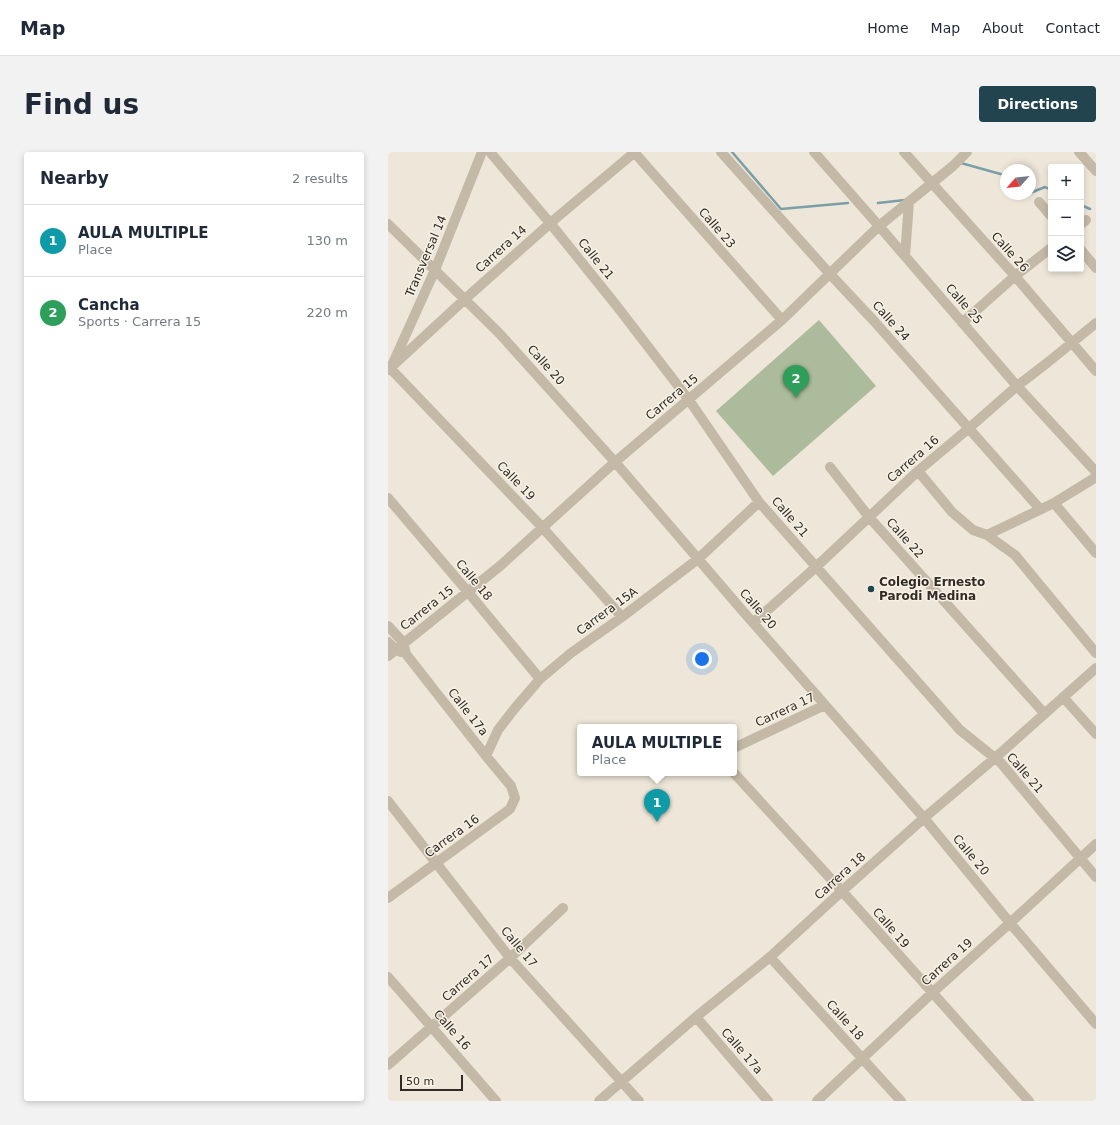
<!DOCTYPE html>
<meta charset="utf-8">
<style>
body{margin:0;font-family:"DejaVu Sans",sans-serif;background:#f2f2f3;color:#1f2937}
.controls{position:absolute;right:12px;top:12px;display:grid;overflow:hidden;border-radius:4px;box-shadow:0 2px 6px #0003}
.controls button{width:36px;height:36px;display:grid;place-items:center;padding:0;border:0;border-bottom:1px solid #e0e1e3;background:#fff;color:#1f2937;font:20px sans-serif}
.compass{position:absolute;left:612px;top:12px;width:36px;height:36px;border-radius:50%;background:#fff;box-shadow:0 2px 6px #0003;rotate:243deg}
.scale{position:absolute;left:12px;bottom:10px;width:63px;box-sizing:border-box;padding-left:4px;border:2px solid #312b26;border-top:0;font-size:11px;line-height:14px;white-space:nowrap;color:#312b26;-webkit-text-stroke:3px #f6f1e4;paint-order:stroke}
.you{position:absolute;left:314px;top:507px;width:14px;height:14px;margin:-10px;border:3px solid #fff;border-radius:50%;background:#1a73e8;box-shadow:0 0 0 6px #1a73e833}
.badge{display:grid;place-items:center;width:26px;height:26px;border-radius:50%;background:#21444e;color:#fff;font-size:13px;font-weight:700}
.pin{position:absolute;translate:-50% -33px;filter:drop-shadow(0 1px 2px #0008)}
.pin::after{content:'';position:absolute;top:21px;width:14px;height:12px;background:inherit;clip-path:polygon(0 0,100% 0,50% 100%)}
.popup{position:absolute;left:189px;top:572px;width:160px;height:52px;box-sizing:border-box;display:grid;place-content:center;border-radius:4px;background:#fff;filter:drop-shadow(0 1px 3px #0005);font-size:13px;white-space:nowrap;color:#747a83}
.popup b{font-size:15px;color:#1f2937}
.popup::after{content:'';position:absolute;left:50%;top:100%;margin-left:-8px;border:8px solid transparent;border-top-color:#fff}
.list{margin:0;padding:0;list-style:none}
h2{display:flex;justify-content:space-between;align-items:center;height:52px;margin:0;padding:0 16px;font-size:17px}
h2 small{font-size:13px;font-weight:400;color:#747a83}
.list li{display:grid;grid-template-columns:26px 1fr auto;gap:12px;align-items:center;box-sizing:border-box;height:72px;padding:0 16px;border-top:1px solid #e0e1e3}
.list b{display:block;font-size:15px;white-space:nowrap}
.list p{margin:0;font-size:13px;white-space:nowrap;color:#747a83}
.list em{font-size:13px;font-style:normal;color:#747a83}
.icon{flex:none;width:22px;height:22px;fill:none;stroke:currentColor;stroke-width:2;stroke-linecap:round;stroke-linejoin:round}
.map{position:relative;flex:none;width:708px;height:949px;overflow:hidden;border-radius:4px}
header{display:flex;align-items:center;gap:24px;box-sizing:border-box;height:56px;padding:0 20px;background:#fff;border-bottom:1px solid #e0e1e3}
header strong{font-size:19px}
nav{display:flex;gap:22px;margin-inline-start:auto;font-size:14px}
.intro{display:flex;align-items:center;justify-content:space-between;box-sizing:border-box;height:96px;padding:0 24px}
h1{margin:0;font-size:28px}
.button{padding:10px 18px;border-radius:4px;background:#21444e;color:#fff;font-size:14px;font-weight:700}
main{display:flex;gap:24px;padding:0 24px}
aside{flex:1;background:#fff;border-radius:4px;box-shadow:0 2px 6px #0003}
.map>svg:first-child{display:block}
</style>
<header>
<strong>Map</strong>
<nav><a>Home</a><a>Map</a><a>About</a><a>Contact</a></nav>
</header>
<div class="intro"><h1>Find us</h1><a class="button">Directions</a></div>
<main>
<aside>
<h2>Nearby<small>2 results</small></h2>
<ul class="list">
<li><span class="badge" style="background:#0f9aa8">1</span><div><b>AULA MULTIPLE</b><p>Place</p></div><em>130 m</em></li>
<li><span class="badge" style="background:#2e9e5b">2</span><div><b>Cancha</b><p>Sports · Carrera 15</p></div><em>220 m</em></li>
</ul>
</aside>
<div class="map">
<svg width="708" height="949" viewBox="0 0 708 949">
<rect width="100%" height="100%" fill="#eee7d9"/>
<path fill="#abbb9b" d="M431 168 488 234 385 324 328 259Z"/>
<g fill="none" stroke-linecap="round" stroke-linejoin="round">
<path stroke="#7b9fa7" stroke-width="2.5" d="M344 0 393 57 460 51
M573 11 616 23 618 25
M642 41 657 35 663 38
M634 42 636 44 640 42
M490 51 517 48
M693 53 702 57"/>
<path stroke="#c4b9a6" stroke-width="10" d="M102 0 162 71 228 153 301 248 371 350 572 578 613 611 708 725
M246 0 394 168
M333 0 441 121 486 169 652 357
M426 0 491 74 629 234 708 320
M516 0 627 124 708 219
M691 0 708 19
M651 50 663 64
M0 72 111 181 227 310 353 457 536 666 622 771 708 872
M693 72 698 68
M693 98 708 116
M517 104 521 50
M574 171 627 124 663 96
M5 211 47 118 94 0
M0 214 154 375 234 465
M0 218 77 147 167 67 247 0
M442 315 481 365 656 561
M530 319 564 360 585 378 599 383 627 403 708 501
M0 346 80 440 152 527
M666 351 708 401
M599 383 666 351 708 325
M365 471 428 415 530 319 580 277 629 234 659 211 708 171
M0 474 15 490 18 502 98 604 123 634 127 646 122 657 0 746
M0 490 7 497 13 500
M0 504 112 414 227 310 394 168 491 74 565 14 579 0
M675 545 708 582
M346 596 437 553
M98 604 110 578 127 556 152 527 183 501 234 465 310 407 371 350
M346 621 454 739 641 949
M0 649 122 806 251 949
M382 805 513 949
M0 825 108 949
M308 865 380 949
M0 913 122 806 175 756
M211 949 308 865 382 805 454 739 536 666 607 606 708 516
M429 949 544 841 622 771 708 692"/>
</g>
<circle fill="#21444e" stroke="#f6f1e4" stroke-width="1.5" cx="483" cy="437" r="4"/>
<g text-anchor="middle" stroke-width="3" stroke-linejoin="round" paint-order="stroke">
<g font-size="12" fill="#312b26" stroke="#f6f1e4">
<text transform="translate(329 76) rotate(49)" y="4">Calle 23</text>
<text transform="translate(113 97) rotate(-42)" y="4">Carrera 14</text>
<text transform="translate(622 100) rotate(48)" y="4">Calle 26</text>
<text transform="translate(38 104) rotate(-67)" y="4">Transversal 14</text>
<text transform="translate(208 107) rotate(51)" y="4">Calle 21</text>
<text transform="translate(576 152) rotate(49)" y="4">Calle 25</text>
<text transform="translate(503 169) rotate(48)" y="4">Calle 24</text>
<text transform="translate(158 213) rotate(48)" y="4">Calle 20</text>
<text transform="translate(284 245) rotate(-40)" y="4">Carrera 15</text>
<text transform="translate(525 307) rotate(-41)" y="4">Carrera 16</text>
<text transform="translate(128 329) rotate(46)" y="4">Calle 19</text>
<text transform="translate(402 365) rotate(49)" y="4">Calle 21</text>
<text transform="translate(517 386) rotate(48)" y="4">Calle 22</text>
<text transform="translate(86 428) rotate(50)" y="4">Calle 18</text>
<text transform="translate(39 456) rotate(-38)" y="4">Carrera 15</text>
<text transform="translate(370 457) rotate(49)" y="4">Calle 20</text>
<text transform="translate(219 459) rotate(-36)" y="4">Carrera 15A</text>
<text transform="translate(397 558) rotate(-25)" y="4">Carrera 17</text>
<text transform="translate(80 560) rotate(52)" y="4">Calle 17a</text>
<text transform="translate(637 621) rotate(49)" y="4">Calle 21</text>
<text transform="translate(64 684) rotate(-36)" y="4">Carrera 16</text>
<text transform="translate(583 703) rotate(50)" y="4">Calle 20</text>
<text transform="translate(452 724) rotate(-42)" y="4">Carrera 18</text>
<text transform="translate(503 776) rotate(49)" y="4">Calle 19</text>
<text transform="translate(131 795) rotate(50)" y="4">Calle 17</text>
<text transform="translate(559 810) rotate(-42)" y="4">Carrera 19</text>
<text transform="translate(80 826) rotate(-41)" y="4">Carrera 17</text>
<text transform="translate(457 868) rotate(48)" y="4">Calle 18</text>
<text transform="translate(64 878) rotate(49)" y="4">Calle 16</text>
<text transform="translate(354 899) rotate(49)" y="4">Calle 17a</text>
</g>
<g font-size="12" font-weight="bold" fill="#312b26" stroke="#f6f1e4" text-anchor="start">
<text x="491" y="434">Colegio Ernesto<tspan x="491" dy="14">Parodi Medina</tspan></text>
</g>
</g>
</svg>
<div class="controls">
<button>+</button>
<button>−</button>
<button><svg class="icon" aria-label="layers" viewBox="0 0 24 24"><path d="M12 4l9 5-9 5-9-5zM3 14l9 5 9-5"/></svg></button>
</div>
<svg class="compass" viewBox="-18 -18 36 36"><path d="M0-13l5 13h-10z" fill="#e53935"/><path d="M0 13l5-13h-10z" fill="#747a83"/></svg>
<div class="scale">50 m</div>
<div class="you"></div>
<div class="pin badge" style="left:269px;top:670px;background:#0f9aa8">1</div>
<div class="popup"><b>AULA MULTIPLE</b>Place</div>
<div class="pin badge" style="left:408px;top:246px;background:#2e9e5b">2</div>
</div>
</main>
